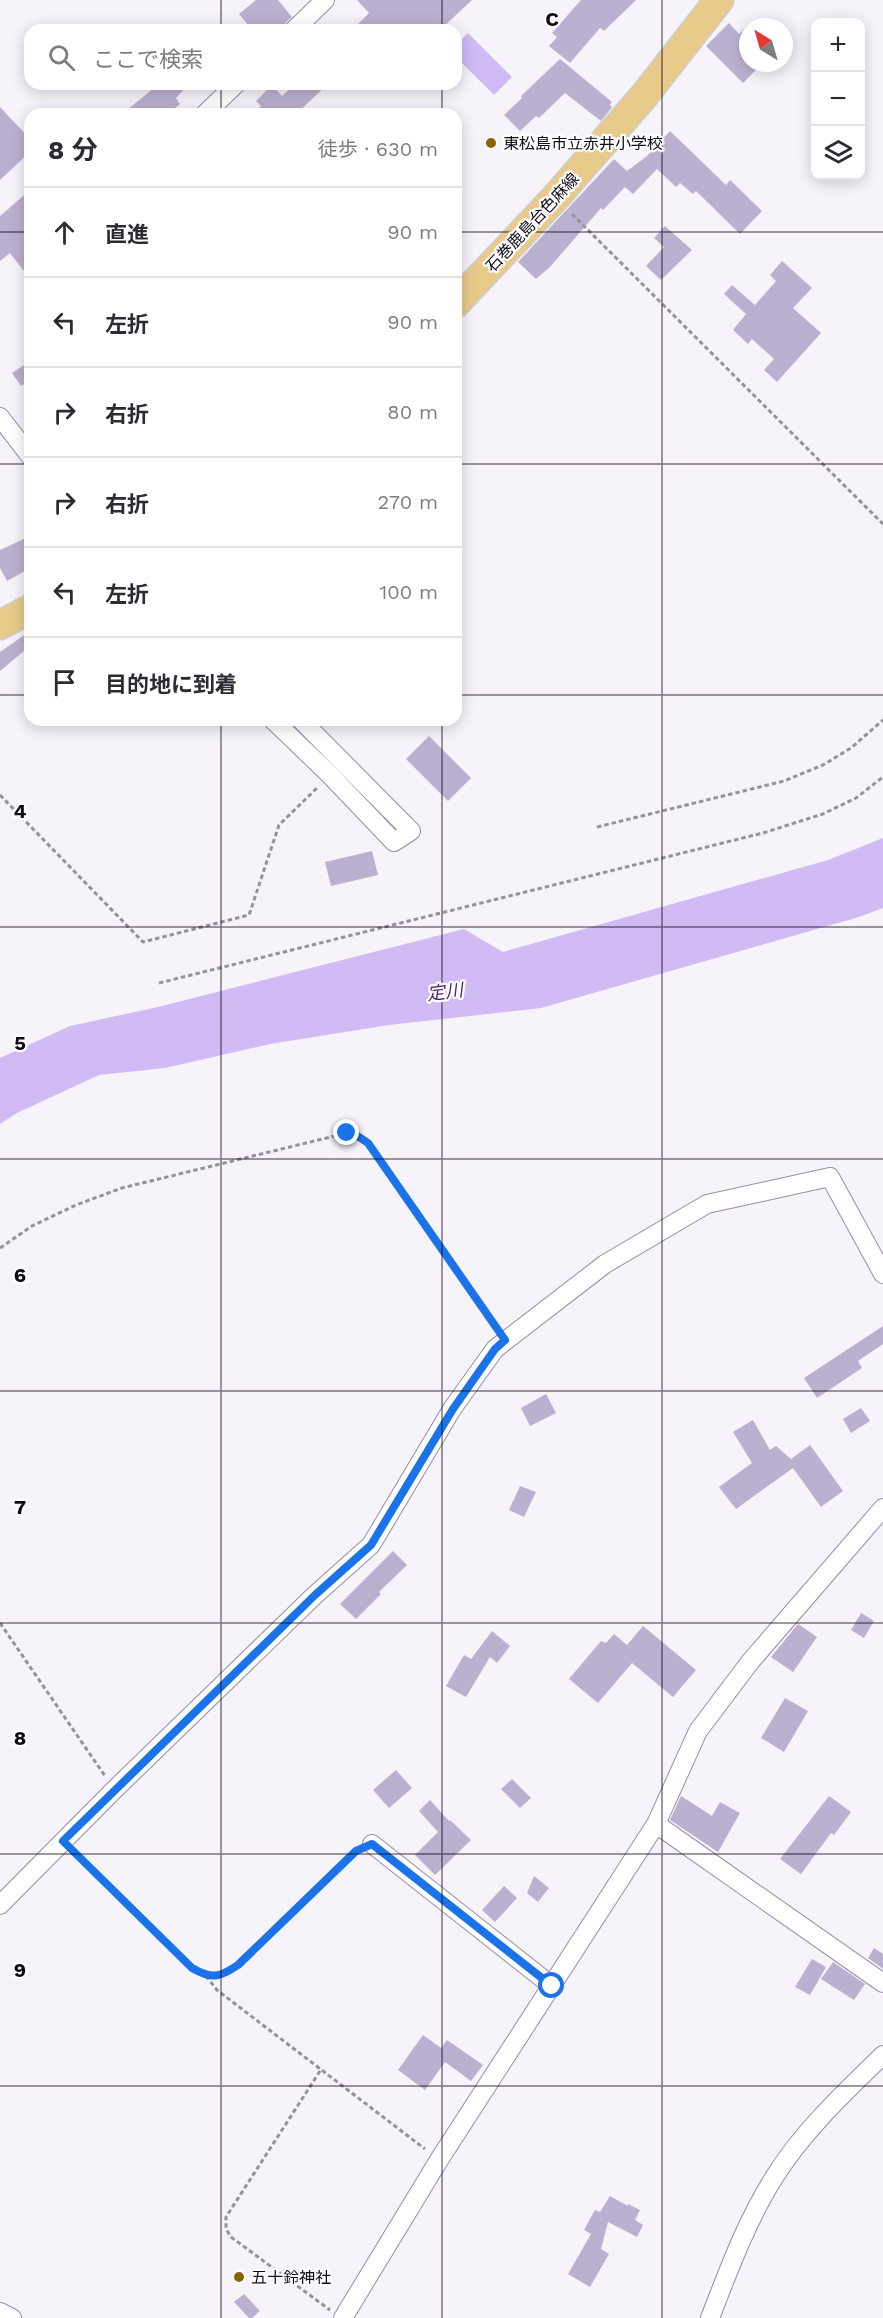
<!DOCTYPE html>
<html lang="ja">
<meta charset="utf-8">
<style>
body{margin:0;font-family:"Work Sans","Noto Sans JP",sans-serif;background:#f2f2f3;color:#2b2b33}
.controls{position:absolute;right:18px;top:18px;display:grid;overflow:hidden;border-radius:12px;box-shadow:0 3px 15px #0003}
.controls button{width:54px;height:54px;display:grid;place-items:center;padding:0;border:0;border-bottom:2px solid #e1e1e2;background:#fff;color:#2b2b33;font:30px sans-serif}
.compass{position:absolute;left:739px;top:18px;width:54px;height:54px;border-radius:50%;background:#fff;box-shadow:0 3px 15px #0003;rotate:323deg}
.stop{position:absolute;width:18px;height:18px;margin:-14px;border:4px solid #1a73e8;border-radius:50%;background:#fff}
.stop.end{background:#1a73e8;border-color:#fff;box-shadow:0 2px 6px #0008}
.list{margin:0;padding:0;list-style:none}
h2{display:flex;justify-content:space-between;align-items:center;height:78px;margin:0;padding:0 24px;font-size:26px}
h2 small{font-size:20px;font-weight:400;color:#7c7c81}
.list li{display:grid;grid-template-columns:39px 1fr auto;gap:18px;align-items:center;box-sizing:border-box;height:90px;padding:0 24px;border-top:2px solid #e1e1e2}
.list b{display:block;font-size:22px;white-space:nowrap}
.list em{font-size:20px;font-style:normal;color:#7c7c81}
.icon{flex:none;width:33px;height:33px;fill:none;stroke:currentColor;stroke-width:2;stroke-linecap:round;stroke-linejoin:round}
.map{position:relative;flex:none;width:883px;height:2318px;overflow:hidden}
.search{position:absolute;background:#fff;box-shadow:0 3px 15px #0003;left:24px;top:24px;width:438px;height:66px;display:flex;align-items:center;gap:15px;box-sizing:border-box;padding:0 21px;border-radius:18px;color:#7c7c81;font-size:22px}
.panel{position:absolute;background:#fff;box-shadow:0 3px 15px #0003;left:24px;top:108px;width:438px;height:618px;border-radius:18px}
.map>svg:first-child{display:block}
</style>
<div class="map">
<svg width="883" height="2318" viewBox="0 0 883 2318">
<rect width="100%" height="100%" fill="#f6f3fa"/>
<path fill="#d1bbf5" d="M468 33 512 77 494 95 456 57V45Z
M883 838V908L859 917 541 1008 389 1025 270 1044 165 1068 99 1075 17 1113 0 1124V1058L70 1026 158 1007 464 929 503 952 828 860Z"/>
<path fill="#bcb0d0" d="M256 0H278L292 17 286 22 283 30H252L239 14Z
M357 0H472L440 30H352L369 13Z
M581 0H636L604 31 600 28 570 63 549 46 557 37 552 33Z
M729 23 739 34 748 25V63H763L743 83 706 46Z
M560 59 612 102 610 105 612 107 601 121 565 93 539 118 536 116 520 131 504 115 522 98 521 96Z
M159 84H189L176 98 180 104 168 114H122Z
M295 84H328L296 114H253L261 106 256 101 272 85 282 96Z
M0 107 30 139V152L0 180Z
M670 131 726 185 730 180 762 211 740 234 696 191 693 194 680 183 676 187 657 169 633 194 625 187 603 210 601 208 550 267 536 279 518 262 614 159 627 171 647 156Z
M30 190V279L10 253 0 261V216Z
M665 226 692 250 661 280 646 266 664 247 654 238Z
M782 261 812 288 793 308 821 333 777 382 764 370 774 359 752 339 748 344 733 330 746 314 724 294 732 285 755 305 776 281 770 275Z
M30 361V380L21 386 12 373Z
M30 536V568L7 581 0 568V550Z
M30 631V646L0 671V652Z
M429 736 471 778 448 801 406 759Z
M372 851 378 875 331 886 325 862Z
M883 1326V1344L858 1361 862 1368 817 1398 804 1378Z
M546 1394 556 1413 530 1426 521 1408Z
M861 1408 870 1421 851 1433 843 1419Z
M753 1420 770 1450 776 1446 791 1459 810 1445 843 1491 821 1507 793 1468 736 1509 719 1487 752 1463 733 1432Z
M520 1486 536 1492 524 1517 509 1510Z
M393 1551 407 1565 379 1592 381 1594 356 1619 340 1604Z
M861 1613 874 1621 864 1638 851 1630Z
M798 1624 817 1637 793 1672 771 1657Z
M643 1626 696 1670 673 1697 632 1663 598 1703 569 1679 601 1641 606 1643 614 1634 627 1645Z
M492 1631 510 1646 497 1663 490 1657 466 1697 446 1686 464 1655 471 1659Z
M785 1698 808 1711 784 1752 761 1738Z
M396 1770 412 1788 389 1808 373 1790Z
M512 1779 531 1798 520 1808 501 1789Z
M681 1796 712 1816 720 1802 740 1813 718 1852 670 1820Z
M829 1796 851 1812 834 1835 831 1833 801 1874 780 1859Z
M430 1800 449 1821 450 1820 471 1840 435 1875 415 1855 438 1832 419 1811Z
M534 1876 549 1888 538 1902 527 1893Z
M504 1886 517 1898 495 1922 482 1910Z
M874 1948 883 1954V1969L868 1958Z
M812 1959 826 1967 810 1995 795 1987Z
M833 1962 865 1984 854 2000 821 1979Z
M423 2035 441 2048 447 2040 483 2065 471 2081 445 2062 425 2090 398 2070Z
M610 2196 628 2206V2204L640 2210 635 2220 643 2225 637 2237 608 2222 601 2249 609 2254 590 2287 568 2274 591 2234 584 2230 595 2210 600 2212Z
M244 2294 260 2311 252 2318H249L234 2302Z"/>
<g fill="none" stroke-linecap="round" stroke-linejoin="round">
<defs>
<path id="minor" d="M294 30 325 0
M205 114 236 84
M0 417 30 456
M273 720 330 775 394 842 411 831 301 720
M656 1824 883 1983
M372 1844 552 1986
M0 1905 114 1790 315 1595 371 1545 452 1409 495 1349 605 1264 707 1204 830 1177 883 1274
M0 2312 12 2318
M343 2318 439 2160 656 1824 698 1731 750 1662 883 1508
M710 2318C729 2269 747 2220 775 2176 804 2130 845 2092 883 2055"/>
<path id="primary" d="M456 303 556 197 644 96 719 0
M0 625 30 609"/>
</defs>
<use href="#minor" stroke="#968baa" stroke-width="20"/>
<use href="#primary" stroke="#cfced0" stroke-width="31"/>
<path stroke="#96929b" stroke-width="3" stroke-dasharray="4.5 3" stroke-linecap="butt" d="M572 214 883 524
M0 795 143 942 249 915 279 825 318 787
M597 827 784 781 823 765 851 748 883 720
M159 983 763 833 823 814 856 798 883 777
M0 1248 32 1226 76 1205 122 1188 347 1133 356 1135 368 1143 496 1328
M0 1623 105 1776
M75 1853 193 1968C213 1980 220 1977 238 1965L357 1850
M206 1976 217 1990 425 2149
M320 2071 226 2217V2229L231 2237 330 2310"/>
<use href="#minor" stroke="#fff" stroke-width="18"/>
<use href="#primary" stroke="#e8ca8b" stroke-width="28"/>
</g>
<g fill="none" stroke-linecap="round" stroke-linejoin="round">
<path stroke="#1a73e8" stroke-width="8" d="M347 1133 356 1135 368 1143 505 1340 495 1349 453 1409 371 1545 315 1595 63 1841 192 1968C213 1980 220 1977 238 1965L356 1851 372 1844 552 1986"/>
</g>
<path fill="none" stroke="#0f0a16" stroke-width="1.5" stroke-opacity="0.55" d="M221 0V30M442 0V30M662 0V2318M221 84V114M442 84V114M0 232H30M456 232H883M0 464H30M456 464H883M0 695H30M456 695H883M221 720V2318M442 720V2318M0 927H883M0 1159H883M0 1391H883M0 1623H883M0 1854H883M0 2086H883"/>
<g fill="#896300" stroke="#fff" stroke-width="2">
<circle cx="491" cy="143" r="6"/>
<circle cx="239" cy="2277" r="6"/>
</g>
<g text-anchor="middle" stroke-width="4.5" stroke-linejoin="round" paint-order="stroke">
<g font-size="16" fill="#0f0a16" stroke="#fff" text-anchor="start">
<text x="503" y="149">東松島市立赤井小学校</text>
<text x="251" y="2283">五十鈴神社</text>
</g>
<g font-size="16" fill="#0f0a16" stroke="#fff">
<text transform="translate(532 222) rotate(-47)" y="6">石巻鹿島台色麻線</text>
</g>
<g font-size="18" font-style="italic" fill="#4a2375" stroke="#fff">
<text transform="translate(445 992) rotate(-7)" y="6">定川</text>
</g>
</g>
<g font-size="20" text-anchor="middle" font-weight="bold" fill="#0f0a16" stroke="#fff" stroke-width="4.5" stroke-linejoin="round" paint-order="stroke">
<text x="552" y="26">C</text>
<text x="20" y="818">4</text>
<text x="20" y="1050">5</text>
<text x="20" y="1282">6</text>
<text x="20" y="1514">7</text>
<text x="20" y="1745">8</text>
<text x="20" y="1977">9</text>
</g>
</svg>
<div class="controls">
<button>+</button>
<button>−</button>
<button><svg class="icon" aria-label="layers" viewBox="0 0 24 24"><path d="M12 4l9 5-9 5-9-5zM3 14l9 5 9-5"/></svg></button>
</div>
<svg class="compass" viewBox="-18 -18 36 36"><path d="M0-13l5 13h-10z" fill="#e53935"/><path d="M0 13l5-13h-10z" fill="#7c7c81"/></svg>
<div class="stop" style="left:552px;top:1986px"></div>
<div class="stop end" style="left:347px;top:1133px"></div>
<div class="search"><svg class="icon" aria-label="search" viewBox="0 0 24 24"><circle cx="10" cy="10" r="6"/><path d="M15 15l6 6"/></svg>ここで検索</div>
<section class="panel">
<h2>8 分<small>徒歩 · 630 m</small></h2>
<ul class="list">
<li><svg class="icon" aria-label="ahead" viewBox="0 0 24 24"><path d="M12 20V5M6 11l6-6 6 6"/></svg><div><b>直進</b></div><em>90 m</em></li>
<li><svg class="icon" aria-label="left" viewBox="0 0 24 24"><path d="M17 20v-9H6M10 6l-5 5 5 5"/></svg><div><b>左折</b></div><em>90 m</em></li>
<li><svg class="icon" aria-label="right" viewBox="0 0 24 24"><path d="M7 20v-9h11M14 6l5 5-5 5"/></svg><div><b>右折</b></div><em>80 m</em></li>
<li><svg class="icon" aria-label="right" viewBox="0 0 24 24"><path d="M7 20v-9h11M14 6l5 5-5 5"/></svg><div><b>右折</b></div><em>270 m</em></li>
<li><svg class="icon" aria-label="left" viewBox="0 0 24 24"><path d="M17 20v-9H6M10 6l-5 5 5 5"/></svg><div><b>左折</b></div><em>100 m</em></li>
<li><svg class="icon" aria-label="arrive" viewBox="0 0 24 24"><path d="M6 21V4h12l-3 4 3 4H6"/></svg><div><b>目的地に到着</b></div></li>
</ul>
</section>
</div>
